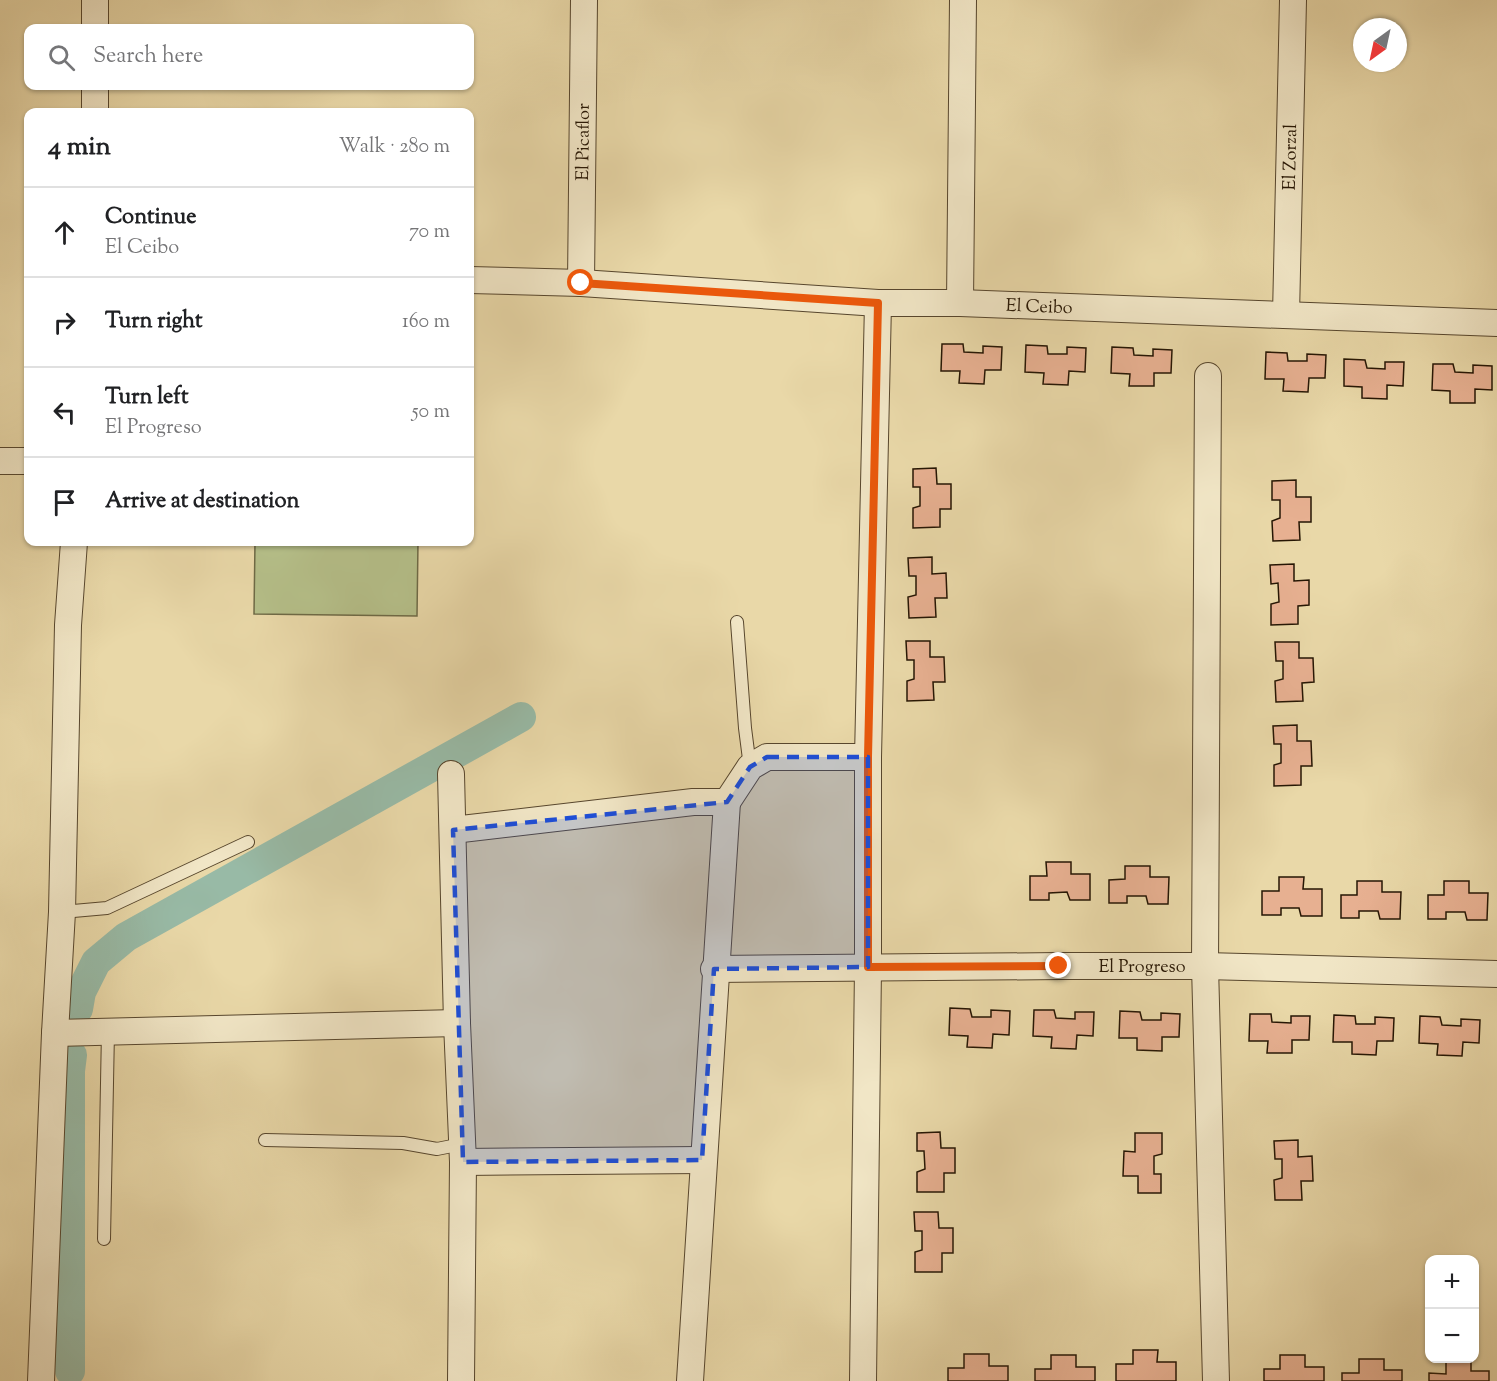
<!DOCTYPE html>
<meta charset="utf-8">
<style>
body{margin:0;font-family:"Sorts Mill Goudy",serif;background:#f6f6f6;color:#202124}
.controls{position:absolute;right:18px;bottom:18px;display:grid;overflow:hidden;border-radius:12px;box-shadow:0 2px 4px #0004}
.controls button{width:54px;height:54px;display:grid;place-items:center;padding:0;border:0;border-bottom:2px solid #e0e0e0;background:#fff;color:#202124;font:30px sans-serif}
.compass{position:absolute;left:1353px;top:18px;width:54px;height:54px;border-radius:50%;background:#fff;box-shadow:0 2px 4px #0004;rotate:213deg}
.stop{position:absolute;width:18px;height:18px;margin:-14px;border:4px solid #ea580c;border-radius:50%;background:#fff}
.stop.end{background:#ea580c;border-color:#fff;box-shadow:0 2px 6px #0008}
.list{margin:0;padding:0;list-style:none}
h2{display:flex;justify-content:space-between;align-items:center;height:78px;margin:0;padding:0 24px;font-size:26px}
h2 small{font-size:20px;font-weight:400;color:#757577}
.list li{display:grid;grid-template-columns:39px 1fr auto;gap:18px;align-items:center;box-sizing:border-box;height:90px;padding:0 24px;border-top:2px solid #e0e0e0}
.list b{display:block;font-size:22px;white-space:nowrap}
.list p{margin:0;font-size:20px;white-space:nowrap;color:#757577}
.list em{font-size:20px;font-style:normal;color:#757577}
.icon{flex:none;width:33px;height:33px;fill:none;stroke:currentColor;stroke-width:2;stroke-linecap:round;stroke-linejoin:round}
.map{position:relative;flex:none;width:1497px;height:1381px;overflow:hidden}
.search{position:absolute;background:#fff;box-shadow:0 2px 4px #0004;left:24px;top:24px;width:450px;height:66px;display:flex;align-items:center;gap:15px;box-sizing:border-box;padding:0 21px;border-radius:12px;color:#757577;font-size:22px}
.panel{position:absolute;background:#fff;box-shadow:0 2px 4px #0004;left:24px;top:108px;width:450px;height:438px;border-radius:12px}
.map>svg:first-child{display:block}
</style>
<div class="map">
<svg width="1497" height="1381" viewBox="0 0 1497 1381">
<rect width="100%" height="100%" fill="#e9d8a8"/>
<filter id="stains"><feTurbulence type="fractalNoise" baseFrequency=".00333" numOctaves="4"/><feColorMatrix values="0 0 0 0 .2 0 0 0 0 .09 0 0 0 0 .02 0 0 0 .5 -.17"/></filter>
<radialGradient id="worn" r=".72"><stop offset=".6" stop-color="#630" stop-opacity="0"/><stop offset="1" stop-color="#630" stop-opacity=".3"/></radialGradient>
<path fill="#b5bf89" stroke="#6e6a46" stroke-width="1.5" d="M255 542H418L417 616 254 614Z"/>
<g fill="none" stroke-linecap="round" stroke-linejoin="round">
<path stroke="#98baa6" stroke-width="30" d="M78 1009 81 992 96 962 126 937 521 717
M70 1371V1071L72 1055"/>
</g>
<path fill="#e7b091" stroke="#261604" stroke-width="1.5" d="M942 344H963L964 352 983 353V346L1002 347 1001 370H985L984 384 959 383 960 371H941Z
M1026 345 1047 346 1048 354H1067V347L1086 348 1085 372 1069 371 1068 385 1043 384 1044 373 1025 372Z
M1112 347 1133 348 1134 355 1153 356V349L1172 350 1171 373H1154V386H1129L1130 374 1111 373Z
M1266 352 1287 353 1288 361H1307V354L1326 355 1325 378H1309L1308 392 1283 391 1284 379H1265Z
M1344 359 1365 360 1367 368 1385 369V362H1404L1403 386 1387 385V399L1362 398V387L1344 386Z
M1433 364H1453L1455 372 1473 373V365L1492 366V390L1475 389V403H1450V391L1432 390Z
M936 468 937 484H951V509H940V527L913 528V508L920 506V487H913V469Z
M1296 480V497H1311V522H1299L1300 540 1273 541 1272 521 1280 518V500H1272V481Z
M932 557V574L946 573 947 598H935L936 617 909 618 908 597 916 595V576H909L908 558Z
M1294 564V581L1309 580V605L1298 606V624L1271 625V604L1279 602 1278 583 1271 584 1270 565Z
M906 641H930V657H944L945 682H933L934 700 907 701V681L914 679V660H907Z
M1275 642H1299V658H1313L1314 682 1302 683 1303 701 1276 702 1275 681 1283 679V661H1276Z
M1297 725V741H1311L1312 766H1301V785L1274 786V765L1281 763V744H1274L1273 726Z
M1046 862H1071V874H1090V900H1070L1067 892 1049 893V900H1030V876H1047Z
M1125 866H1150V877H1169L1168 904H1148L1146 896H1127V903H1109V880L1125 879Z
M1279 877H1304L1303 889H1322V916H1301L1299 908H1281V915H1262V891H1279Z
M1357 881H1382V892H1401L1400 919H1380L1378 911H1359V918H1341V895H1357Z
M1444 881H1469V893H1488L1487 920H1467L1465 912H1446V919H1428V895H1444Z
M950 1008 970 1009 972 1017H991V1010L1010 1011 1009 1035 993 1034 992 1048 967 1047 968 1036 949 1035Z
M1034 1010H1054L1056 1018 1075 1019V1012H1094L1093 1036 1077 1035 1076 1049 1051 1048 1052 1037 1033 1036Z
M1120 1011 1140 1012 1142 1020H1161V1013L1180 1014 1179 1037H1162V1051L1137 1050V1038H1119Z
M1250 1014H1271L1272 1022 1291 1023V1016H1310L1309 1040H1292V1053H1267L1268 1041H1249Z
M1334 1015 1355 1016 1356 1024H1375V1017L1394 1018 1393 1041H1377L1376 1055 1352 1054V1042H1333Z
M1420 1016 1440 1017 1442 1025 1461 1026V1019L1480 1020 1479 1043 1463 1042 1462 1056 1437 1055 1438 1044 1419 1043Z
M940 1132 941 1148H955V1173H944V1192H917V1172L925 1169 924 1151H917V1133Z
M1135 1133H1162V1154L1154 1156V1174H1161V1193H1138V1176H1123L1124 1151 1135 1152Z
M1298 1140V1157L1312 1156 1313 1181H1301L1302 1200H1275L1274 1180 1282 1178V1159H1275L1274 1141Z
M914 1212H938L939 1228H953V1253H942V1272H915V1252L922 1250V1231H915Z
M1133 1350H1158L1157 1362H1176V1381H1116V1364H1133Z
M964 1354H989V1366H1008V1381H948V1368H964Z
M1051 1355H1076V1367H1095V1381H1035V1369H1051Z
M1280 1355H1305V1367H1324V1381H1264V1369H1280Z
M1359 1359H1384V1370H1402V1381H1342V1373H1359Z
M1446 1360H1471V1371H1489V1381H1429V1373L1446 1374Z"/>
<g fill="none" stroke-linecap="round" stroke-linejoin="round">
<defs>
<path id="service" d="M737 622 745 728 750 767
M62 912 107 908 248 842
M265 1140 403 1143 437 1149 462 1144
M104 1239 108 1031"/>
<g id="minor">
<path d="M95 0V28"/>
<path d="M95 86V112"/>
<path id="s1" d="M470 280 581 283 878 303H960L1497 323"/>
<path id="s2" d="M581 283 584 0"/>
<path d="M960 303 963 0"/>
<path id="s3" d="M1286 315 1293 0"/>
<path d="M1208 376 1205 966 1216 1381"/>
<path d="M0 461H28"/>
<path d="M451 774 457 1023 463 1162 461 1381"/>
<path d="M453 830 693 802H727L750 767 767 757H868"/>
<path id="s4" d="M714 969 1060 966H1205L1497 974"/>
<path d="M55 1033 457 1023"/>
<path d="M463 1162 702 1160"/>
<path d="M41 1381 55 1033 62 912 68 625 74 542"/>
<path d="M690 1381C701 1188 713 995 727 802"/>
<path d="M863 1381 868 967V757L878 303"/>
</g>
</defs>
<use href="#service" stroke="#57462d" stroke-width="14"/>
<use href="#minor" stroke="#57462d" stroke-width="28"/>
<use href="#service" stroke="#f1e6c6" stroke-width="12"/>
<use href="#minor" stroke="#f1e6c6" stroke-width="26"/>
</g>
<g fill="none" stroke-linecap="round" stroke-linejoin="round">
<path stroke="#ea580c" stroke-width="8" d="M581 283 878 303 868 757V967L1059 966"/>
</g>
<path fill="#1d4ed8" fill-opacity="0.2" stroke="#1d4ed8" stroke-width="4.5" stroke-dasharray="12 8" stroke-linejoin="round" d="M767 757H868V967L714 969 702 1160 463 1162 453 830 727 802 750 767Z"/>
<g text-anchor="middle" stroke-width="6" stroke-linejoin="round" paint-order="stroke">
<g font-size="18" fill="#261604" stroke="#f1e6c6">
<text dy="6" stroke="none"><textPath href="#s2" startOffset="141">El Picaflor</textPath></text>
<text dy="6" stroke="none"><textPath href="#s3" startOffset="158">El Zorzal</textPath></text>
<text dy="6" stroke="none"><textPath href="#s1" startOffset="570">El Ceibo</textPath></text>
<text dy="6" stroke="none"><textPath href="#s4" startOffset="428">El Progreso</textPath></text>
</g>
</g>
<rect width="100%" height="100%" filter="url(#stains)"/>
<rect width="100%" height="100%" fill="url(#worn)"/>
</svg>
<div class="controls">
<button>+</button>
<button>−</button>
</div>
<svg class="compass" viewBox="-18 -18 36 36"><path d="M0-13l5 13h-10z" fill="#e53935"/><path d="M0 13l5-13h-10z" fill="#757577"/></svg>
<div class="stop" style="left:581px;top:283px"></div>
<div class="stop end" style="left:1059px;top:966px"></div>
<div class="search"><svg class="icon" aria-label="search" viewBox="0 0 24 24"><circle cx="10" cy="10" r="6"/><path d="M15 15l6 6"/></svg>Search here</div>
<section class="panel">
<h2>4 min<small>Walk · 280 m</small></h2>
<ul class="list">
<li><svg class="icon" aria-label="ahead" viewBox="0 0 24 24"><path d="M12 20V5M6 11l6-6 6 6"/></svg><div><b>Continue</b><p>El Ceibo</p></div><em>70 m</em></li>
<li><svg class="icon" aria-label="right" viewBox="0 0 24 24"><path d="M7 20v-9h11M14 6l5 5-5 5"/></svg><div><b>Turn right</b></div><em>160 m</em></li>
<li><svg class="icon" aria-label="left" viewBox="0 0 24 24"><path d="M17 20v-9H6M10 6l-5 5 5 5"/></svg><div><b>Turn left</b><p>El Progreso</p></div><em>50 m</em></li>
<li><svg class="icon" aria-label="arrive" viewBox="0 0 24 24"><path d="M6 21V4h12l-3 4 3 4H6"/></svg><div><b>Arrive at destination</b></div></li>
</ul>
</section>
</div>
